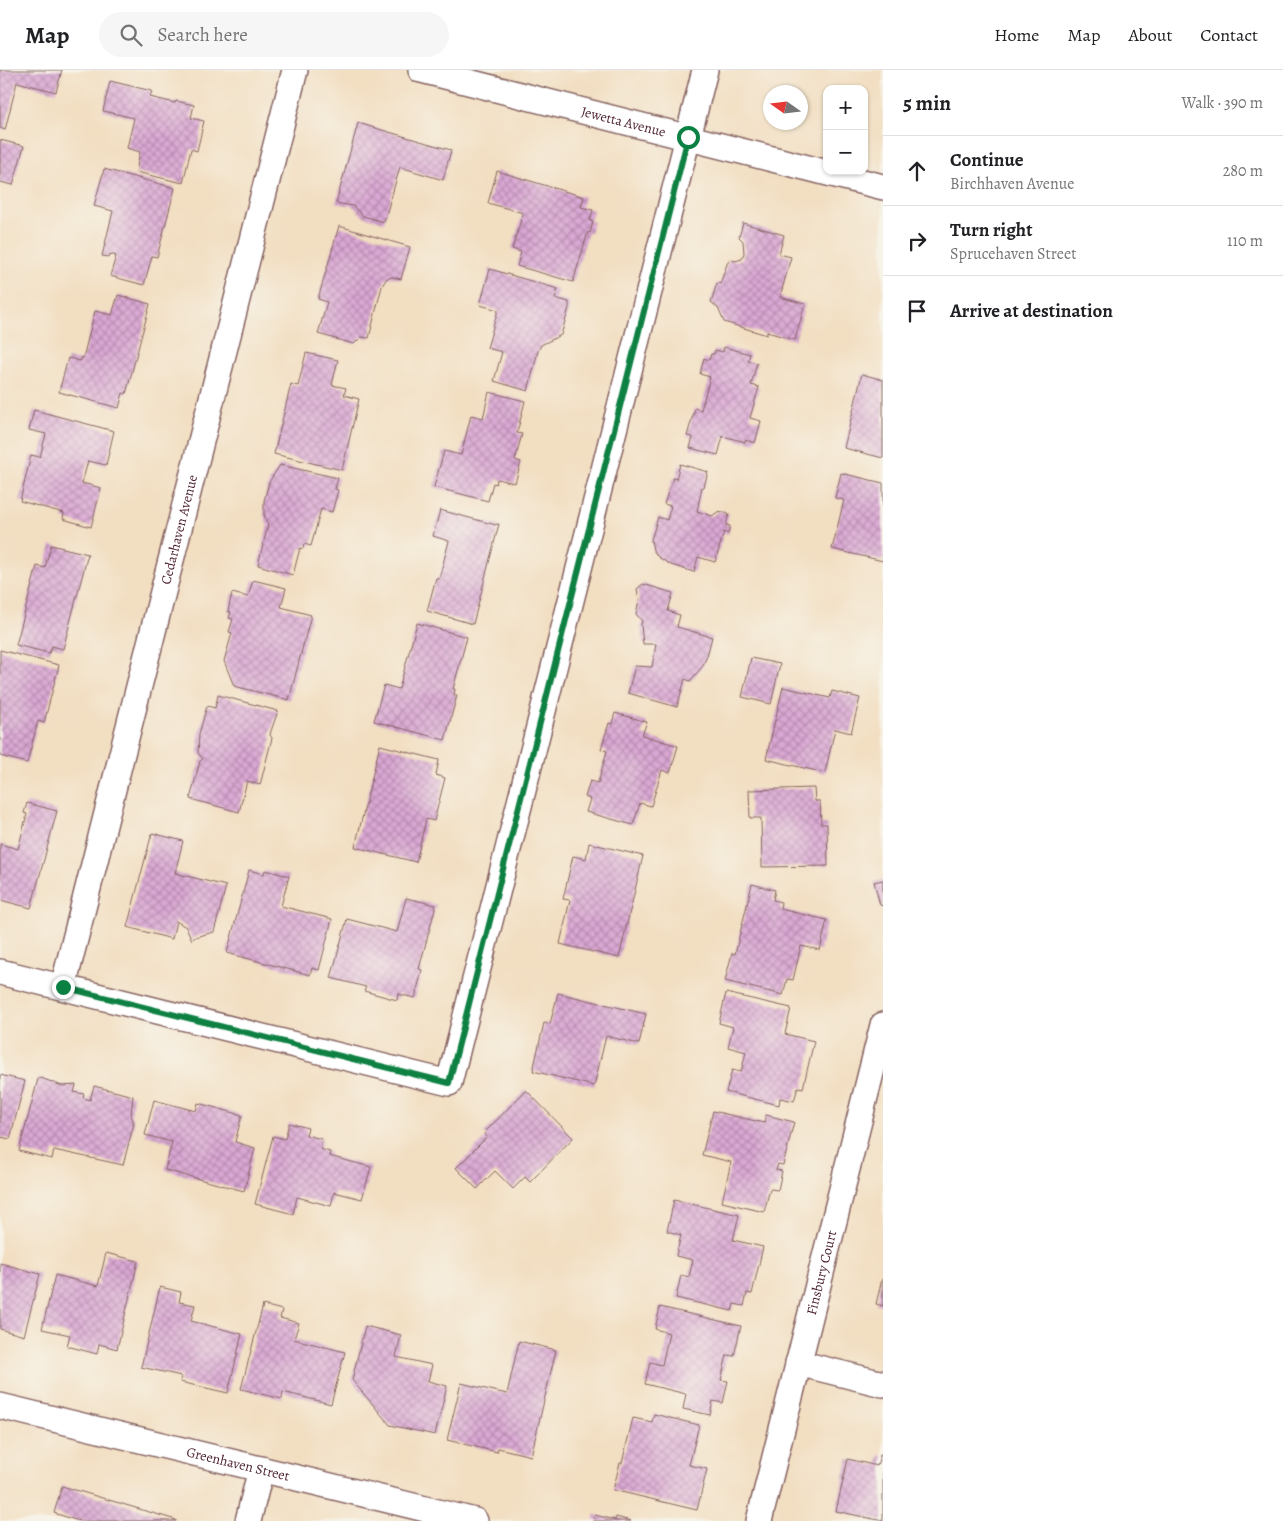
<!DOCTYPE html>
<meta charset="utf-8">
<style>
body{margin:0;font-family:Alegreya,serif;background:#f6f6f6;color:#202124}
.controls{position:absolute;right:15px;top:15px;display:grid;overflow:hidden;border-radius:10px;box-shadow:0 1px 4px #0004}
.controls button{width:45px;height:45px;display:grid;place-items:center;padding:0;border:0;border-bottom:1px solid #e0e0e0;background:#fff;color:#202124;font:25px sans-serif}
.compass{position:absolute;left:763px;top:15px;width:45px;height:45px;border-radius:50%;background:#fff;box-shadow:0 1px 4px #0004;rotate:284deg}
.stop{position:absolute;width:15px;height:15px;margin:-11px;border:4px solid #0b8043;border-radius:50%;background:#fff}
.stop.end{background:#0b8043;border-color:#fff;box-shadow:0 1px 5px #0008}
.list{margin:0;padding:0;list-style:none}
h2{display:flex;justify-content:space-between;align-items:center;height:65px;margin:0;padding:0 20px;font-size:21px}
h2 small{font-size:16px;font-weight:400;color:#757577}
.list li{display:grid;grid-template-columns:32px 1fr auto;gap:15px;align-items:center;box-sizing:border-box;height:70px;padding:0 20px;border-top:1px solid #e0e0e0}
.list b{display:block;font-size:19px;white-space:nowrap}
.list p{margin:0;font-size:16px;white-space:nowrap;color:#757577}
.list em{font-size:16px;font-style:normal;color:#757577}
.icon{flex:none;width:28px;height:28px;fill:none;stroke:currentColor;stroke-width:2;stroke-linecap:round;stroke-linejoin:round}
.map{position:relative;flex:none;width:883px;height:1451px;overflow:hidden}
header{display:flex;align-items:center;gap:30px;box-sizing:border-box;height:70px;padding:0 25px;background:#fff;border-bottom:1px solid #e0e0e0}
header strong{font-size:24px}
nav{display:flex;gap:28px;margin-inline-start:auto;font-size:18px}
.search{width:350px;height:45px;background:#f6f6f6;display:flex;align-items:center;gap:12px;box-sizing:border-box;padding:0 18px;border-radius:28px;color:#757577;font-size:19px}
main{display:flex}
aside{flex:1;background:#fff}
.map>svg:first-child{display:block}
</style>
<header>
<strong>Map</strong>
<div class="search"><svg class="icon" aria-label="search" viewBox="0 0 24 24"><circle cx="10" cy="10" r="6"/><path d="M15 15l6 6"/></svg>Search here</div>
<nav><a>Home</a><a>Map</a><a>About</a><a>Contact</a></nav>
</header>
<main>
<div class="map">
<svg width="883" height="1451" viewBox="0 0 883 1451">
<defs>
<pattern id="building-cross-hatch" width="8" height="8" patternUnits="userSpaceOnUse" patternTransform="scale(1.25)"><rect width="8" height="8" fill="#daa8d4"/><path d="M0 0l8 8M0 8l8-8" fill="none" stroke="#b388ac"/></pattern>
</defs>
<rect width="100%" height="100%" fill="#f7f3e8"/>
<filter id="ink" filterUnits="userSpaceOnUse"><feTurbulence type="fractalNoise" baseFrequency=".02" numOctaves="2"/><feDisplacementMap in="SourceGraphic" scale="10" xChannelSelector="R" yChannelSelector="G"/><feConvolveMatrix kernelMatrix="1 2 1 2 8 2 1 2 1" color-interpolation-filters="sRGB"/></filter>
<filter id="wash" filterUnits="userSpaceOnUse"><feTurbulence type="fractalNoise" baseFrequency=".0096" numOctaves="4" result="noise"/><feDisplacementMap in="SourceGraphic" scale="20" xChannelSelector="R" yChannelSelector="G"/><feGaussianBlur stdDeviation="1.12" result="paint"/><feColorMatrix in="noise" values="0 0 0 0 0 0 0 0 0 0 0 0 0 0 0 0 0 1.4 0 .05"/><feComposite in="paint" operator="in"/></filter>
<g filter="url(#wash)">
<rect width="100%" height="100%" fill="#f2dec1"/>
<g id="blocks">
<path fill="url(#building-cross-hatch)" d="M0 0H62L56 22 17 12 5 60 0 58Z
M110 11 152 21 150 27 175 33 176 31 194 35 191 48 204 51 197 81 191 79 183 113 136 102 140 82 127 78 134 48 103 41Z
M358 53 451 80 443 110 400 97 384 152 363 146 353 136 336 133Z
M0 70 24 76 13 115 0 112Z
M104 99 175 118 157 187 152 186 144 215 110 206 116 186 110 184 109 187 102 186 113 141 94 136Z
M497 101 584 127 581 137 593 140 590 151 593 152 590 163 588 162 573 212 517 196 521 182 512 179 523 143 488 133Z
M743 153 784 165 779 184 791 187 780 227 805 234 795 270 767 262V265L724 252 718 238 711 232 717 213 720 214 727 194 730 189 735 191 742 189 744 183 743 171 739 167Z
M339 156 410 177 401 209 393 207 387 208 382 216 369 268 361 267 354 274 318 264 327 232 318 229Z
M490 199 558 219 555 228 569 232V238L561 265 541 275 538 281 528 321 494 311 502 282 487 278 498 240 480 235Z
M118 225 150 234 126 324 123 323 119 338 59 322 68 288 81 291V288H83L95 241 112 245Z
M724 277 750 284 748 291 757 293 751 315 759 317 750 348 761 351 755 373 745 370V372L723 366 718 385 690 378 693 367 687 366 695 338 701 340 710 307 700 304 704 288 709 290 711 284H714L715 280 723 282Z
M306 283 338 290 332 315 346 318 344 325 359 329 342 400 274 384 291 314 298 316Z
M862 304 883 310V388L844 378Z
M489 322 525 331 517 363 522 364 515 390 521 392 515 413 497 409 496 414 493 413 488 431 434 417 444 381 461 385 471 345 483 348Z
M34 340 114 361 106 395 88 391 82 413 101 418 91 457 63 449 64 443 20 431 31 385 40 387 46 364 29 360Z
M680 394 708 402 704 417H702L697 441 712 446 719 441 729 444 726 455 730 456 728 464 724 462 715 492 698 487 694 502 671 495 658 487 653 480 651 470 658 447 667 450 671 436 664 434 673 408 676 409Z
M280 395 338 408 335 419 338 420 332 442 321 439 311 476 304 474 303 479 300 478 293 505 258 495 268 455 267 454 264 444V431L269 412Z
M841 403 883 413V491L832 479 844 430 835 428Z
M440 440 496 455 497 454H499L473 554 427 541 436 508 439 509 449 471 433 466Z
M51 475 88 484 63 579 52 576 49 583 16 575 37 496 45 498Z
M253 510 286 518 281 537 311 545 289 630 234 616 224 591 232 563 229 562 233 549 229 548 231 542 228 541 232 523 248 527Z
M643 514 673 523 668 541 680 545 677 557 712 567 707 586 702 597 690 611 685 609 677 637 628 623 635 596 652 597 656 574H643L641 555 642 551 636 544 639 530 637 519Z
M417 553 467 567 453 619H455L454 625H457L445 670 374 651 384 615 399 619Z
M0 580 59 595 44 653 38 651 27 693 0 686Z
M751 588 780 594 771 634 742 627Z
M783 617 830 628 832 621 860 628 851 663 835 659 825 703 766 689Z
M218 625 278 641 271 661 270 665 272 668 260 715 247 711 239 742 190 729 200 691 203 689 198 683 199 664 207 636 215 638Z
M615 643 647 652 642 665 678 676 670 703 662 700 651 736 640 733 633 755 586 742 590 729 585 727 590 711 598 713 607 681 601 679 609 653 612 654Z
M380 675 439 690 436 705 445 708 434 751 426 749 416 792 355 777Z
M814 718 815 731H820L821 754H827L828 796 762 797 761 748H750L749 720Z
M27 733 57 741 31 838 0 830V774L18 779 27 744 24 743Z
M152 763 183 771 175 803 226 816 214 862 195 867 192 870 186 857 176 851 172 869 127 857Z
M589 773 643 786 619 888 560 874 570 830 563 829 573 786 586 789Z
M249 800 264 804 265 800 289 806 281 836 332 849 319 900 312 898 310 905 227 883Z
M883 810V836L880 835 874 812Z
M752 814 775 820 773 830 781 832 780 839 827 850 820 880 801 876 793 910 787 909 783 925 725 911 732 883 735 884Z
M406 828 436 835 419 899 422 900 415 928 398 924 397 930 364 921 366 917 331 908 347 849 397 862Z
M558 923 646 944 639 974 606 966 594 1016 533 1001 544 953 550 954Z
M726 923 791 938 785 964 814 971 803 1018 798 1017 794 1031 780 1028 779 1035 726 1022 732 1000 741 1002 746 982 728 977 733 957 719 953Z
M0 1005 25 1011 10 1069 0 1067Z
M41 1008 62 1016 76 1015 74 1022 84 1024 83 1028 90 1030 94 1016 133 1026 131 1045 134 1053 123 1095 54 1080 52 1089 19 1081 38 1009Z
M526 1020 573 1068 530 1112 525 1107 513 1119 495 1101 477 1119 456 1098 487 1067 484 1063Z
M154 1030 196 1041 198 1033 242 1045 235 1072 255 1078 244 1121 165 1100 172 1072 145 1065Z
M713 1041 764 1053 766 1045 794 1052 783 1095 778 1094 776 1100 782 1101 778 1120 770 1119 764 1142 722 1132 731 1092 702 1085Z
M289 1053 308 1058 306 1065 322 1069 320 1079 330 1082 329 1086 371 1097 362 1129 334 1122 331 1136 297 1127 293 1144 255 1134 273 1066 285 1069Z
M674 1130 739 1145 733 1170 763 1177 752 1224 747 1223 744 1236 734 1234 732 1241 676 1228 681 1205 689 1207 693 1190 676 1186 681 1165 667 1161Z
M106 1183 138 1191 117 1279 99 1274 97 1284 67 1276 70 1265 42 1259 55 1205 98 1216Z
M0 1193 40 1204 24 1266 0 1259Z
M882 1209H883V1236L876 1234Z
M160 1217 181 1222 179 1232 195 1235 191 1251 242 1264 228 1323 180 1312 181 1306 141 1297Z
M263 1235 282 1240 280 1248 299 1253 294 1269 345 1282 331 1334 283 1322 282 1329 241 1319Z
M660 1237 741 1256 734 1286 727 1285 721 1310 728 1311 723 1333 713 1331 710 1345 683 1339 686 1324 645 1314 650 1292 662 1295 669 1263 655 1259Z
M365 1256 401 1265 396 1287 432 1295 428 1311 447 1316 435 1365 390 1355 352 1310Z
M519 1271 556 1280 531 1386 498 1378 497 1382 447 1370 461 1313 507 1324Z
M654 1344 699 1355 689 1395 707 1399 697 1440 613 1420 620 1393H622L633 1348 652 1352Z
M880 1385 883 1386V1451L836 1441 848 1389 877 1396Z
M62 1416 176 1450V1451H79L54 1443Z
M595 1445 615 1450 616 1447 631 1451H593Z"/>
</g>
</g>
<g filter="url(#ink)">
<use href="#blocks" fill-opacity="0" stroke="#856260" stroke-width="1"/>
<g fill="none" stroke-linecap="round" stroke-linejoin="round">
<defs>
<g id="minor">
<path id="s1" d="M421 0 883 117"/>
<path d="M0 902 449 1013 705 0"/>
<path id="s2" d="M63 917 295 0"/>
<path d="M798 1293 883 1314"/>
<path id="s3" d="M0 1336 475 1451"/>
<path d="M248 1451 261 1399"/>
<path id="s4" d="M759 1451 883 955"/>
</g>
</defs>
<use href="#minor" stroke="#856260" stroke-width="28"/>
<use href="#minor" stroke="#fff" stroke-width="25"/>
</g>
</g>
<g fill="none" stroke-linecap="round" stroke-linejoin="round" filter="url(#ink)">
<path stroke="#0b8043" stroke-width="6" d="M63 917 449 1013 688 67"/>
</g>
<g text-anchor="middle" stroke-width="4.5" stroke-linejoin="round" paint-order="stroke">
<g font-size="14" fill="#4a1f2b" stroke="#f7f3e8">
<text dy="5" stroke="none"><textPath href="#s1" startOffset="209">Jewetta Avenue</textPath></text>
<text dy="5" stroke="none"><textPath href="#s2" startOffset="472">Cedarhaven Avenue</textPath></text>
<text dy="5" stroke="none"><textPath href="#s4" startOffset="256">Finsbury Court</textPath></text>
<text dy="5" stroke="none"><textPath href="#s3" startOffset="245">Greenhaven Street</textPath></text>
</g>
</g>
</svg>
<div class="controls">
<button>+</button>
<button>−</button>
</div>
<svg class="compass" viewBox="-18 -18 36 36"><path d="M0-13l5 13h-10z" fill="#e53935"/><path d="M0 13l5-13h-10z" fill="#757577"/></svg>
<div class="stop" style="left:688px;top:67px"></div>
<div class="stop end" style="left:63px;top:917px"></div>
</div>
<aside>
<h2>5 min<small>Walk · 390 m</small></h2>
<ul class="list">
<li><svg class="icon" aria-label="ahead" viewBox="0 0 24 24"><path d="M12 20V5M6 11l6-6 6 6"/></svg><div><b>Continue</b><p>Birchhaven Avenue</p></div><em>280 m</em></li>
<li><svg class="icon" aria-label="right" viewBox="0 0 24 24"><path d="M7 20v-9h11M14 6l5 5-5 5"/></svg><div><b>Turn right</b><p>Sprucehaven Street</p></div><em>110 m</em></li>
<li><svg class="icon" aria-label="arrive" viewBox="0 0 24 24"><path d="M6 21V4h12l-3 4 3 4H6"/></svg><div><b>Arrive at destination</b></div></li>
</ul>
</aside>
</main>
